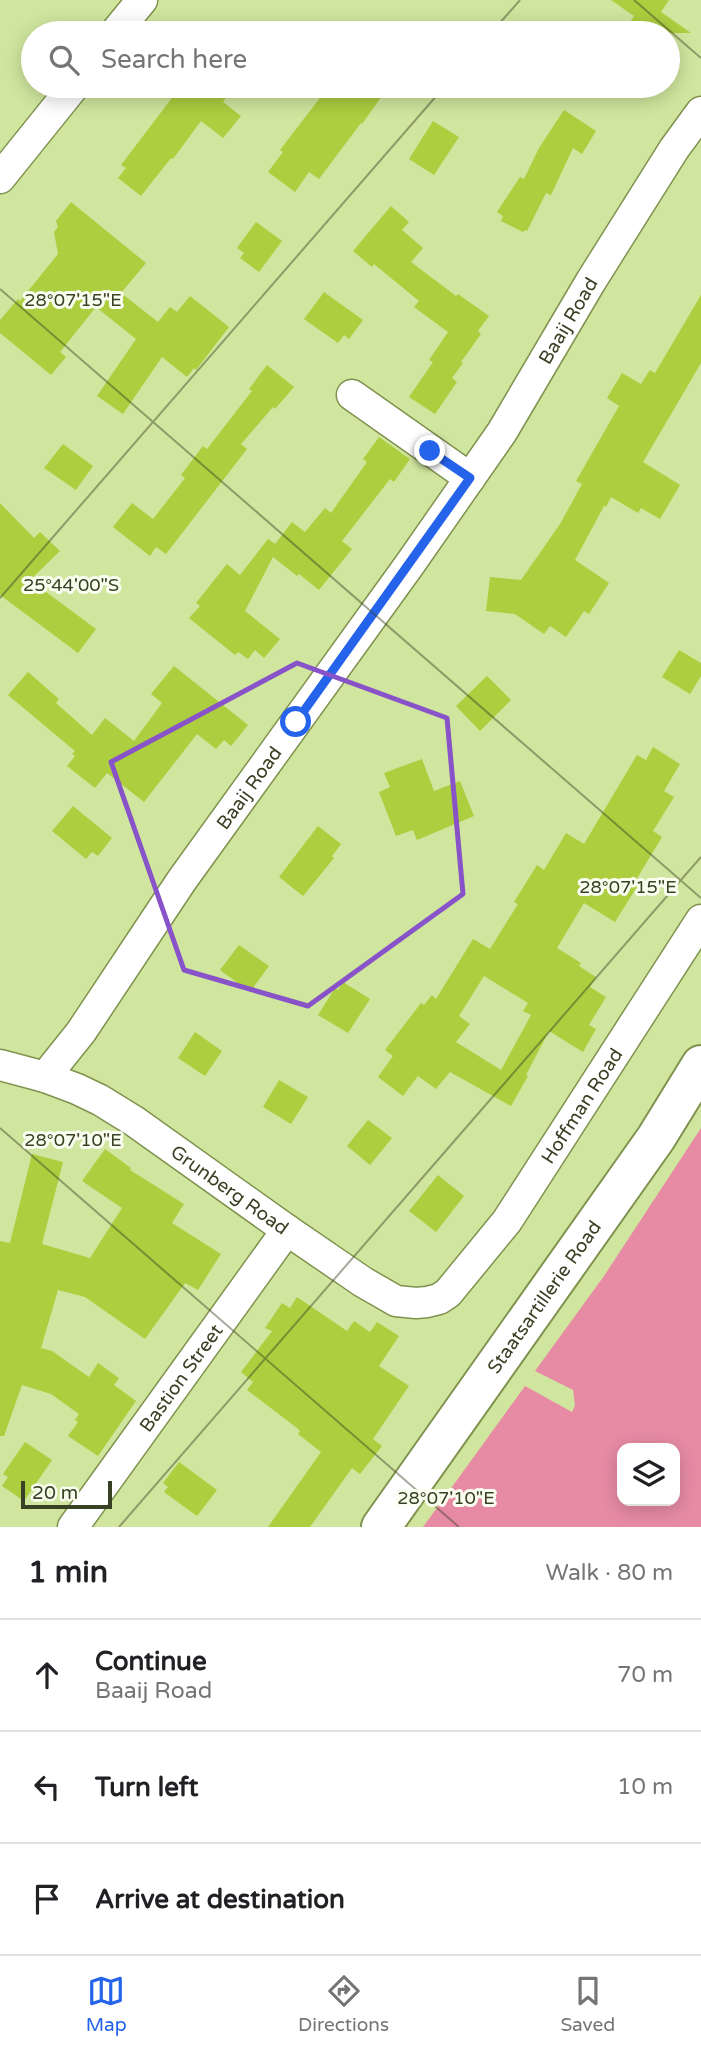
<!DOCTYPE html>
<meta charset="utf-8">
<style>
body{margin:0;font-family:"Varela Round",sans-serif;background:#f2f2f2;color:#202124}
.controls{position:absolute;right:21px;bottom:21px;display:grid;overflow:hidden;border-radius:14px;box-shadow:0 4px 18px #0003}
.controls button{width:63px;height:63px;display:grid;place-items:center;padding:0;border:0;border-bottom:2px solid #e0e0e0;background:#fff;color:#202124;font:35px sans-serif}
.scale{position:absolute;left:21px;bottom:18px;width:91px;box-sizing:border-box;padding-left:7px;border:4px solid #394124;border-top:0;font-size:19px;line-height:24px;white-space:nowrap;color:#394124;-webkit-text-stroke:5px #fafef0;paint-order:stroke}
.stop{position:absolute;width:21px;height:21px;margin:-16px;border:5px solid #2563eb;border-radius:50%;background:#fff}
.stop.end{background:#2563eb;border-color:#fff;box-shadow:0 2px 7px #0008}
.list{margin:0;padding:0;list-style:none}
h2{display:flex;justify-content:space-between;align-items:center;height:91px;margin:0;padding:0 28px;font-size:30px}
h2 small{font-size:23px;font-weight:400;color:#757577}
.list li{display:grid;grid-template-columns:46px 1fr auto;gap:21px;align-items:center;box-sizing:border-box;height:112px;padding:0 28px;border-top:2px solid #e0e0e0}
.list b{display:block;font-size:26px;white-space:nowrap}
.list p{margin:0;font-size:23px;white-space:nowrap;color:#757577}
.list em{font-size:23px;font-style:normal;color:#757577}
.icon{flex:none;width:38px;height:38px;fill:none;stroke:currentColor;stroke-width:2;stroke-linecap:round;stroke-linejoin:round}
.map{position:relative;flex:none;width:701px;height:1527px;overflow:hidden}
.search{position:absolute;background:#fff;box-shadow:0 4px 18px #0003;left:21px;right:21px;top:21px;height:77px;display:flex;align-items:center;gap:18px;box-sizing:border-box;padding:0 24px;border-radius:38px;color:#757577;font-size:26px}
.sheet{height:427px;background:#fff}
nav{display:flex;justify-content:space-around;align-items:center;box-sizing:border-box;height:98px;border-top:2px solid #e0e0e0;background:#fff;font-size:19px;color:#757577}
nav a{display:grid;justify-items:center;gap:4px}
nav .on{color:#2563eb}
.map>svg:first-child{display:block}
</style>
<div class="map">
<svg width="701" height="1527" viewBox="0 0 701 1527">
<rect width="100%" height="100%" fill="#d0e69e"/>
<path fill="#e78ba5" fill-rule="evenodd" d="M701 1128V1527H423L525 1386 572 1412 575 1405 573 1390 535 1371 604 1276ZM675 1448V1501H622V1448Z"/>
<path fill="#acce3f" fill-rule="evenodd" d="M611 0H669L661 12 691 33H623L634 16Z
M181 86H235L223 102 241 116 223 138 201 121 173 159 171 158 141 196 118 178 126 168 121 165Z
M329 86H389L362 124 361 123 319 179 309 172 295 192 268 172 283 152 280 150Z
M564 110 596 131 582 154 573 148 551 195 546 193 527 231 525 230 523 232 501 221 503 216 497 212 520 177 524 179 539 148Z
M433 121 459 137 434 175 409 159Z
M71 202 146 263 121 293 158 322 170 307 177 312 190 296 229 327 196 370 194 368 187 377 162 357 123 414 97 396 136 339 96 307 60 352 66 357 51 375 0 333V320L18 299 20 301 58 254 54 232 58 227 56 221Z
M391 206 409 222 402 230 423 248 411 262 456 296 458 294 489 316 478 331 481 334 461 362 463 363 452 378 457 382 435 414 409 397 433 362 429 360 448 332 414 307 419 301 374 264 372 267 353 251Z
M256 222 282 241 259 272 240 258 244 253 237 248Z
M324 292 363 320 349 339 344 335 338 343 304 319Z
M701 295V363L643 462 680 485 660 519 641 508 638 513 611 497 606 507 604 506 575 560 609 583 589 614 584 611 566 637 550 626 544 634 515 614 486 611 490 577 521 580 560 524 582 484 576 481 619 406 607 398 622 373 641 384 650 370 655 373Z
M267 365 294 387 275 409 273 407 241 444 247 449 166 554 156 547 150 556 113 527 132 503 153 519 185 478 181 475 203 446 207 449 252 391 249 389Z
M379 437 410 459 394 482 390 479 342 541 352 549 319 590 299 574 297 576 273 557 245 611 280 639 264 658 255 650 248 659 238 652 235 655 189 618 200 606 196 603 227 564 240 575 268 539 275 544 292 522 305 532 325 508 331 513 367 462 363 459Z
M63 444 93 466 76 490 44 468Z
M0 503 34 538 40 532 60 551 30 580 96 629 78 653 0 595Z
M679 650 701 663V676L690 694 662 677Z
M174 666 248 725 231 746 224 740 216 749 197 734 144 802 107 773 95 788 67 766 75 756 72 754 75 751 8 695 28 672 59 699 56 703 92 735 105 718 134 741 162 703 151 694Z
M487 676 511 700 480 731 456 706Z
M653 747 680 764 664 791 674 797 653 831 662 837 636 880 640 882 615 922 584 903 557 948 581 963 579 966 596 977 590 987 606 997 589 1025 596 1029 583 1052 549 1031 526 1075 528 1076 511 1106 450 1072 436 1089 418 1076 403 1096 378 1077 393 1056 385 1050 421 1003 424 1005 432 995 436 999 473 939 490 949 518 904 514 902 537 865 544 870 566 833 584 844 637 755 646 760ZM484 976 528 1003 523 1011 531 1015 501 1070 456 1042 470 1024 459 1016Z
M422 759 434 791 460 781 474 816 417 840 413 830 396 836 379 792 390 787 384 773Z
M73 806 112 838 98 856 92 852 86 859 52 831Z
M318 826 341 844 332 856 334 858 303 896 279 877Z
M239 945 269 966 250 992 220 970Z
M343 982 370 999 348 1033 318 1015 335 988 338 990Z
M195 1032 222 1051 205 1076 178 1058Z
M279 1080 308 1097 291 1124 263 1107Z
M368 1120 392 1138 370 1165 347 1146Z
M105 1149 131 1168 130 1170 184 1204 172 1223 221 1254 198 1290 185 1283 145 1339 85 1297 58 1290 41 1348 52 1351 89 1377 98 1363 119 1378 114 1385 136 1401 98 1456 68 1436 78 1422 75 1420 79 1414 51 1394 22 1385 4 1436H0V1241L10 1243 32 1154 63 1162 42 1244 90 1258 122 1208 82 1181Z
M438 1175 464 1196 436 1232 409 1211Z
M297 1297 347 1331 354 1321 370 1332 377 1322 399 1336 379 1366 409 1386 373 1439 382 1446 360 1474 352 1468 310 1527H268L321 1452 298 1434 300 1431 297 1428 247 1390 253 1382 241 1372 272 1331 265 1328 282 1303 290 1308Z
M25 1442 52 1460 24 1501 2 1486 8 1477 3 1474Z
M179 1462 217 1490 197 1516 164 1492 168 1487 163 1483Z"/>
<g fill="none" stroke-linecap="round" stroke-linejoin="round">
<defs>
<g id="minor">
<path d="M115 33 142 0"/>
<path d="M0 178 74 86"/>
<path d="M352 395 470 478"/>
<path id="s1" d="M0 1065 45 1077 77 1089 100 1100 134 1121 287 1230 363 1282 396 1301 416 1303 427 1302 439 1299 448 1293 507 1221 701 920"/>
<path id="s2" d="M45 1077 81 1032 182 880 410 564 502 432 591 281 674 149 701 112"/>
<path id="s3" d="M73 1527 287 1230"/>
</g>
<g id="tertiary">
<path id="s4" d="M381 1527 656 1138 701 1065"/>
</g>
</defs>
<use href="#minor" stroke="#7f924e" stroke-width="33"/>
<use href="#tertiary" stroke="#7f924e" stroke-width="42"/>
<use href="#minor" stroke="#fff" stroke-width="30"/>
<use href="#tertiary" stroke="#fff" stroke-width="38"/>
</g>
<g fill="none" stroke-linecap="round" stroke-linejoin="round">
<path stroke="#2563eb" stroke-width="9" d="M296 722 470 478 430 451"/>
</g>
<path fill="none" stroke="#8852c9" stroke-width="5" stroke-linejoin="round" d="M297 663 447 718 463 894 308 1006 184 970 111 762Z"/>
<path fill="none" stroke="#394124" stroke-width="2" stroke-opacity="0.45" d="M634 0 701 58M491 33 520 0M0 289 701 898M0 598 445 86M0 1128 459 1527M119 1527 701 857"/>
<g text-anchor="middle" stroke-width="6" stroke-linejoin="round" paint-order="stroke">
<g font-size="19" fill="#394124" stroke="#fafef0">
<text dy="7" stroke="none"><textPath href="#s2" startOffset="920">Baaij Road</textPath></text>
<text dy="7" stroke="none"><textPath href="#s2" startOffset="354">Baaij Road</textPath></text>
<text dy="7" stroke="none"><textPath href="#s1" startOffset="749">Hoffman Road</textPath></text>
<text dy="7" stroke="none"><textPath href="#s1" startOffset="264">Grunberg Road</textPath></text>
<text dy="7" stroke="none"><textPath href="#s4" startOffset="282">Staatsartillerie Road</textPath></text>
<text dy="7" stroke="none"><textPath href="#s3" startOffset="184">Bastion Street</textPath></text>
</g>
</g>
<g font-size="18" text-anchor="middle" fill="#394124" stroke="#fafef0" stroke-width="6" stroke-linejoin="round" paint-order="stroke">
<text x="73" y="306">28°07'15"E</text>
<text x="71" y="591">25°44'00"S</text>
<text x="628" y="893">28°07'15"E</text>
<text x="73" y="1146">28°07'10"E</text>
<text x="446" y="1504">28°07'10"E</text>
</g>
</svg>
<div class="controls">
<button><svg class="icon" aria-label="layers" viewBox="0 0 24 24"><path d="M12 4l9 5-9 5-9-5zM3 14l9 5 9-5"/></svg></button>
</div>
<div class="scale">20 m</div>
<div class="stop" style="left:296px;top:722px"></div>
<div class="stop end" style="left:430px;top:451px"></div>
<div class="search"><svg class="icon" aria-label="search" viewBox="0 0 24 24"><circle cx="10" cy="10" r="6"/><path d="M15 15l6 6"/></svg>Search here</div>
</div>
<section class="sheet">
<h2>1 min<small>Walk · 80 m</small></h2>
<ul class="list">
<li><svg class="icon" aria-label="ahead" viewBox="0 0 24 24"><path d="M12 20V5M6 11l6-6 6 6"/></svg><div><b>Continue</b><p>Baaij Road</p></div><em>70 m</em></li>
<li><svg class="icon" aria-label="left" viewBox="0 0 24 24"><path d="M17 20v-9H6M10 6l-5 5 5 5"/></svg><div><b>Turn left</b></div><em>10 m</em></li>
<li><svg class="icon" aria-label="arrive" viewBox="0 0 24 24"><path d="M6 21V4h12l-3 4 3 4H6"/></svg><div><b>Arrive at destination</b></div></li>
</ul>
</section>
<nav>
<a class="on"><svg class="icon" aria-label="map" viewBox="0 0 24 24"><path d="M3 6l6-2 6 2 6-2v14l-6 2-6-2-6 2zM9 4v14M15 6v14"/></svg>Map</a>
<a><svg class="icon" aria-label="directions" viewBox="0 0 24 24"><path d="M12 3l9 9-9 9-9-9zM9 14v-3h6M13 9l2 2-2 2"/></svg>Directions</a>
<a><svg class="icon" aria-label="saved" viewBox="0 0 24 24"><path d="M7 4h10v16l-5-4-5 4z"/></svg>Saved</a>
</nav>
